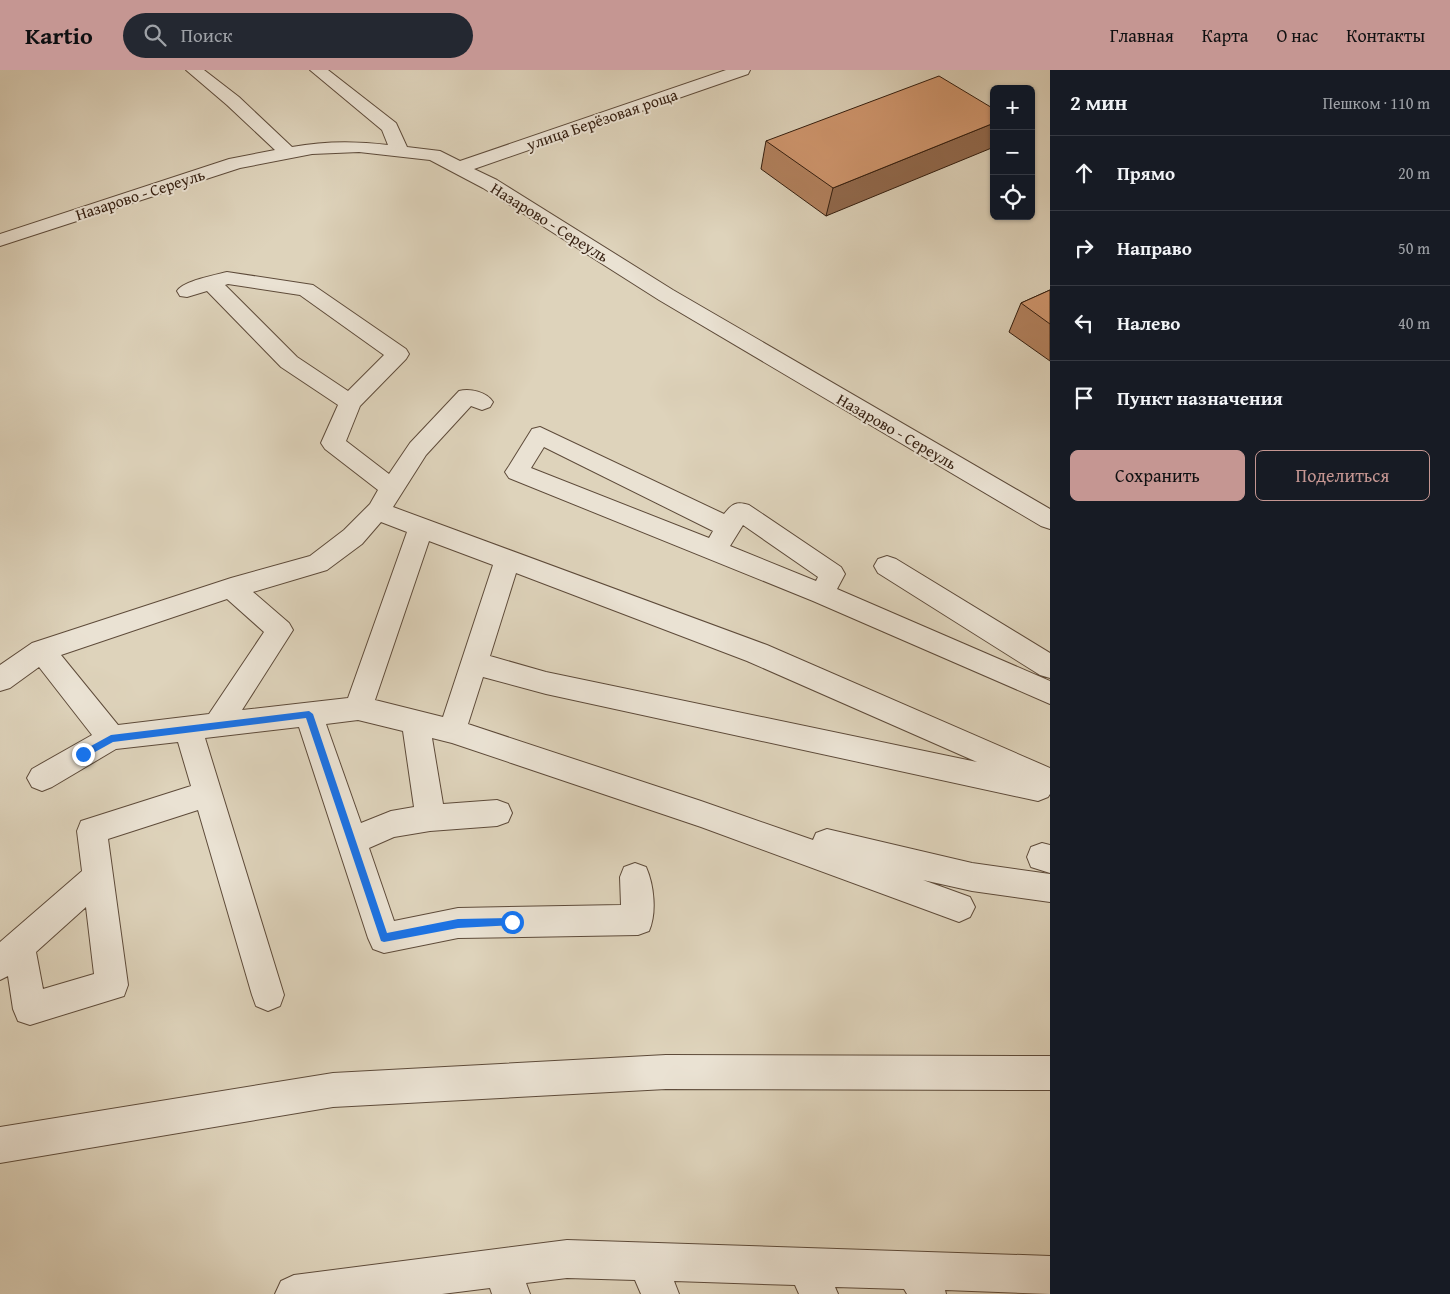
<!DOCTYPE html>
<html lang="ru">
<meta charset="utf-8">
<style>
body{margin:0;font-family:"Gentium Book Plus",serif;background:#242831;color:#f1f3f6}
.controls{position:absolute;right:15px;top:15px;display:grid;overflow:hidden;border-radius:8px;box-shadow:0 1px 4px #0004}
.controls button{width:45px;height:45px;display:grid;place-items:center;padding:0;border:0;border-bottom:1px solid #363941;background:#171b24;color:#f1f3f6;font:25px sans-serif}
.stop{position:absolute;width:15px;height:15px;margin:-11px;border:4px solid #1a73e8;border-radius:50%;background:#fff}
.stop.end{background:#1a73e8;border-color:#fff;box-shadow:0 1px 5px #0008}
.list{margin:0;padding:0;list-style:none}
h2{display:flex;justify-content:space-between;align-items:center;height:65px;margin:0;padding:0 20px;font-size:21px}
h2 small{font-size:16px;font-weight:400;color:#9ea1a6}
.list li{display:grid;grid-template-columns:32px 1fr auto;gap:15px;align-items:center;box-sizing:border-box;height:75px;padding:0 20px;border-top:1px solid #363941}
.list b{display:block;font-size:19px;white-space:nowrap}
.list em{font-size:16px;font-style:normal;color:#9ea1a6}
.actions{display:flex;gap:10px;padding:15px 20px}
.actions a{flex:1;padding:11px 0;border:1px solid #c59692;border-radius:8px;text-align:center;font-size:18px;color:#c59692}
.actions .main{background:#c59692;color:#111}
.icon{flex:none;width:28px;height:28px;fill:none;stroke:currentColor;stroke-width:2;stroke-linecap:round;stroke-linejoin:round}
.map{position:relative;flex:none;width:1050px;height:1224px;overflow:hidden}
header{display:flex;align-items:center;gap:30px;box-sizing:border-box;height:70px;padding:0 25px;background:#c59692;color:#111}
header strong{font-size:24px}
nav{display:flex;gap:28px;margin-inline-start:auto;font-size:18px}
.search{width:350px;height:45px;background:#242831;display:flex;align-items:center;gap:12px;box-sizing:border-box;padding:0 18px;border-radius:28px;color:#9ea1a6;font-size:19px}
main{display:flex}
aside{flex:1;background:#171b24}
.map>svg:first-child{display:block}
</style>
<header>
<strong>Kartio</strong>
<div class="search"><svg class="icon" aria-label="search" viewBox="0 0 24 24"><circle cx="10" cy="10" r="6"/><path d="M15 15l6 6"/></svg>Поиск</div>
<nav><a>Главная</a><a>Карта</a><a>О нас</a><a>Контакты</a></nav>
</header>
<main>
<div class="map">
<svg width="1050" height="1224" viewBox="0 0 1050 1224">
<rect width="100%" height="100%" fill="#ded3bb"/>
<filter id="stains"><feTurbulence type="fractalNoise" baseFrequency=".004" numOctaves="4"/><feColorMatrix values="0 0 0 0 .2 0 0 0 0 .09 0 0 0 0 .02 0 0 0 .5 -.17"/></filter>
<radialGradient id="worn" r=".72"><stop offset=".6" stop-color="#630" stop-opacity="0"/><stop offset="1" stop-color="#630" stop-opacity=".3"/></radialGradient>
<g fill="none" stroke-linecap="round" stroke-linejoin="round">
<defs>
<path id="minor" d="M186 0H204L239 27 292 77C324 71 356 71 388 75L382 60 310 0H328L396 53 407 77 440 81 460 91 726 0H750L748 4 474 99 497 110 673 220 1050 439V459L1041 456 659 230 483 118 430 90 359 82 312 84 240 98 0 176V164L229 89 275 80 227 35Z
M227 202 313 215 406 279 409 284 406 289 360 336 346 371 389 404 410 373 459 321C470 318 487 322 493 332L490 337 482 340 471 336 426 385 393 437 767 575 1050 698V724L1048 727 1038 731 546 624 483 607 468 654 701 731 813 770 816 763 827 759 972 793 1050 804V832L972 821 923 810 970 827 975 837 970 847 959 852 701 757 452 673 432 668 443 734 497 730 508 734 512 743 508 752 497 756 430 761 394 767 369 778 394 851 458 838 621 835 620 807 624 797 635 793 646 797C654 815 657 843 649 861L638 865 458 868 384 883 373 879 368 868 299 657 205 668 284 925 280 936 268 941 256 936 252 925 198 740 108 769 128 915 124 926 30 955 18 951 13 939 8 906 0 910V872L82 801 77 761 81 751 191 716 178 672 116 679 52 717 42 721 32 717 27 708 32 699 92 665 39 597 10 618 0 621V595L32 573 231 508 310 486 344 460 370 434 378 420 325 379 321 373 338 335 281 297 207 221 187 227 180 226 177 221C183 211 215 205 227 202ZM228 214 300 225 384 285 348 321 297 287 225 215ZM381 452 407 462 348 628 242 640 293 560 289 553 253 522 327 500 362 474ZM429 471 493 495 443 647 375 630ZM516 503 747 591 977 692 546 602 490 586ZM227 529 264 562 209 644 118 655 61 585ZM358 650 403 661 414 737 391 741 361 753 326 654ZM86 837 94 904 43 919 36 882Z
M540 357 724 444C732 434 736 431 749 435L841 497 845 504 837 519 1050 611V634L813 531 509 408 505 402 509 396 532 359ZM544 377 713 461 709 468 531 398ZM743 455 818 507 816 511 730 476Z
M887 486 896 489 1050 583V608L1040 605 878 503 874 496 878 489Z
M1042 773 1050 775V803L1031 797 1027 787 1031 777Z
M666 985 1050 986V1020L666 1019 333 1037 0 1093V1057L333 1003Z
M567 1170 1050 1186V1224L945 1220 946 1224H907L904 1219 835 1217 838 1224H799L795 1215 674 1211 679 1224H641L635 1210 567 1208 526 1213 530 1224H492L490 1218 442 1224H275L281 1211 294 1205Z"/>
</defs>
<use href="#minor" stroke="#5e4b3a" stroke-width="2"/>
<use href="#minor" fill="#eae2d3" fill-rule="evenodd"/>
</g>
<path fill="#b3825f" stroke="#341e0f" d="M994 39 826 146 761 99 766 71Z
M1050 220V291L1009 262 1021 233Z"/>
<path fill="#926a4e" stroke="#341e0f" d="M994 53V77L826 146 833 118Z"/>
<path fill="#d0976f" stroke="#341e0f" d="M939 6 994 39V53L833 118 766 71Z
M1050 220V254L1021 233Z"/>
<path fill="#1a73e8" d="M309 641 313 644 387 863 458 849 512 848 515 849V855L458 858 384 872 381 871 306 648 113 672 86 687H80L79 684 80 682 111 665Z"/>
<g text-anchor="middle" stroke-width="4" stroke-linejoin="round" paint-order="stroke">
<g font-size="16" fill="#341e0f" stroke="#eae2d3">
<text transform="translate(602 49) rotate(-19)" y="6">улица Берёзовая роща</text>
<text transform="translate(140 124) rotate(-18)" y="6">Назарово - Сереуль</text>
<text transform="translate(550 152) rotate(32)" y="6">Назарово - Сереуль</text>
<text transform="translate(897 361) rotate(30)" y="6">Назарово - Сереуль</text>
</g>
</g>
<rect width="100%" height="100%" filter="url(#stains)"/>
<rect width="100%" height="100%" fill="url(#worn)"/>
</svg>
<div class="controls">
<button>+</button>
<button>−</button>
<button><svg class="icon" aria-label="locate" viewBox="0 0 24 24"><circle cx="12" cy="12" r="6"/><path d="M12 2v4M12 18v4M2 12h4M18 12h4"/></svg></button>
</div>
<div class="stop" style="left:512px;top:852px"></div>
<div class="stop end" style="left:83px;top:684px"></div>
</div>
<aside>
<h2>2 мин<small>Пешком · 110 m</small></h2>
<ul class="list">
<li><svg class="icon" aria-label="ahead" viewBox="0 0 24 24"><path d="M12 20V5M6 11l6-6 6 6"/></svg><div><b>Прямо</b></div><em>20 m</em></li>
<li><svg class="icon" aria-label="right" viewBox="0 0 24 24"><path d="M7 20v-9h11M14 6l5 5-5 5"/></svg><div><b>Направо</b></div><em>50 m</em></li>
<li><svg class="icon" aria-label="left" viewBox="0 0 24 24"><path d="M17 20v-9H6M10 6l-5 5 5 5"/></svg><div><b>Налево</b></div><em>40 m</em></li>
<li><svg class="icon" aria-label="arrive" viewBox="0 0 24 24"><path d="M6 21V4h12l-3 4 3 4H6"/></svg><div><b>Пункт назначения</b></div></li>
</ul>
<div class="actions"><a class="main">Сохранить</a><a>Поделиться</a></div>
</aside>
</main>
